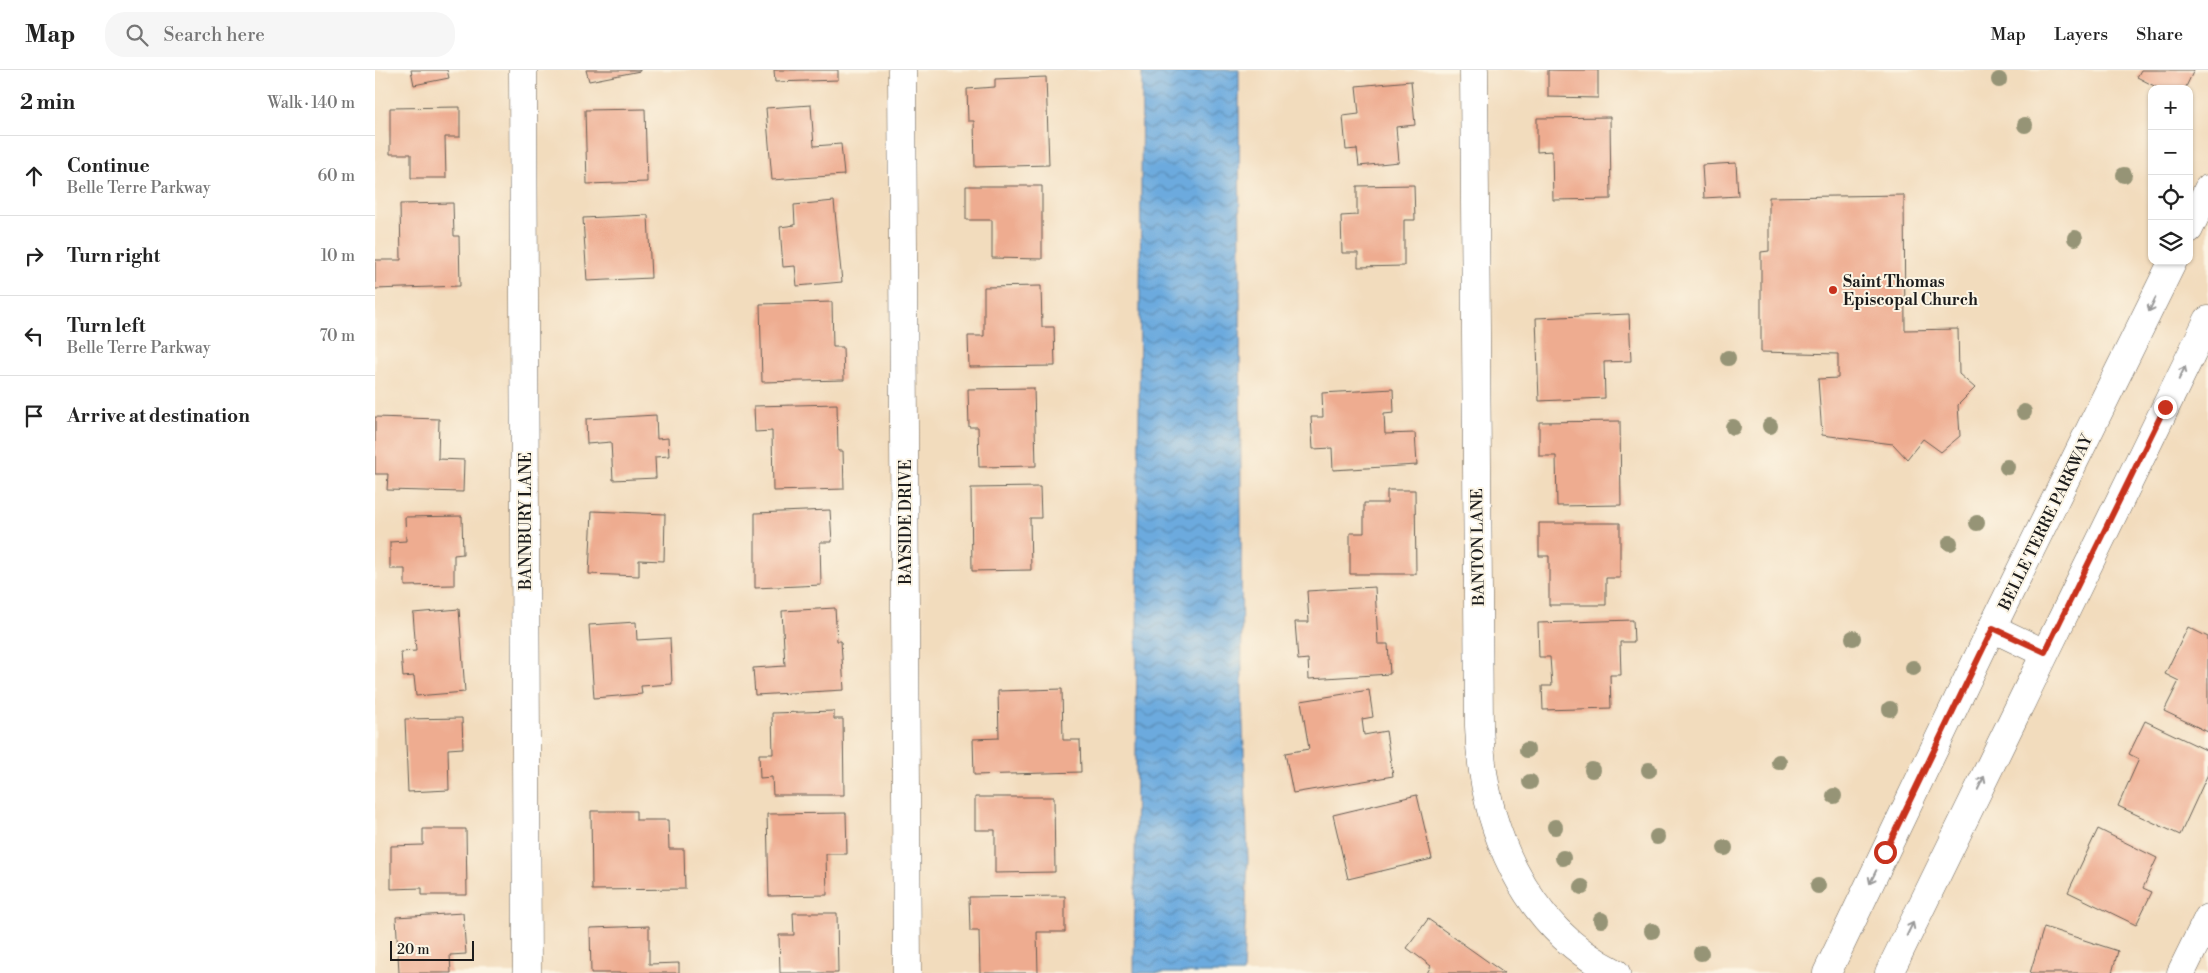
<!DOCTYPE html>
<meta charset="utf-8">
<style>
body{margin:0;font-family:"Libre Bodoni",serif;background:#f6f6f6;color:#222}
.controls{position:absolute;right:15px;top:15px;display:grid;overflow:hidden;border-radius:10px;box-shadow:0 1px 4px #0004}
.controls button{width:45px;height:45px;display:grid;place-items:center;padding:0;border:0;border-bottom:1px solid #e0e0e0;background:#fff;color:#222;font:25px sans-serif}
.scale{position:absolute;left:15px;bottom:12px;width:84px;box-sizing:border-box;padding-left:5px;border:2px solid #1c1c1c;border-top:0;font-size:14px;line-height:18px;white-space:nowrap;color:#1c1c1c;-webkit-text-stroke:4px #fcf5e5;paint-order:stroke}
.stop{position:absolute;width:15px;height:15px;margin:-11px;border:4px solid #c8321e;border-radius:50%;background:#fff}
.stop.end{background:#c8321e;border-color:#fff;box-shadow:0 1px 5px #0008}
.list{margin:0;padding:0;list-style:none}
h2{display:flex;justify-content:space-between;align-items:center;height:65px;margin:0;padding:0 20px;font-size:21px}
h2 small{font-size:16px;font-weight:400;color:#767676}
.list li{display:grid;grid-template-columns:32px 1fr auto;gap:15px;align-items:center;box-sizing:border-box;height:80px;padding:0 20px;border-top:1px solid #e0e0e0}
.list b{display:block;font-size:19px;white-space:nowrap}
.list p{margin:0;font-size:16px;white-space:nowrap;color:#767676}
.list em{font-size:16px;font-style:normal;color:#767676}
.icon{flex:none;width:28px;height:28px;fill:none;stroke:currentColor;stroke-width:2;stroke-linecap:round;stroke-linejoin:round}
.map{position:relative;flex:none;width:1833px;height:903px;overflow:hidden}
header{display:flex;align-items:center;gap:30px;box-sizing:border-box;height:70px;padding:0 25px;background:#fff;border-bottom:1px solid #e0e0e0}
header strong{font-size:24px}
nav{display:flex;gap:28px;margin-inline-start:auto;font-size:18px}
.search{width:350px;height:45px;background:#f6f6f6;display:flex;align-items:center;gap:12px;box-sizing:border-box;padding:0 18px;border-radius:20px;color:#767676;font-size:19px}
main{display:flex}
aside{flex:1;background:#fff}
.map>svg:first-child{display:block}
</style>
<header>
<strong>Map</strong>
<div class="search"><svg class="icon" aria-label="search" viewBox="0 0 24 24"><circle cx="10" cy="10" r="6"/><path d="M15 15l6 6"/></svg>Search here</div>
<nav><a>Map</a><a>Layers</a><a>Share</a></nav>
</header>
<main>
<aside>
<h2>2 min<small>Walk · 140 m</small></h2>
<ul class="list">
<li><svg class="icon" aria-label="ahead" viewBox="0 0 24 24"><path d="M12 20V5M6 11l6-6 6 6"/></svg><div><b>Continue</b><p>Belle Terre Parkway</p></div><em>60 m</em></li>
<li><svg class="icon" aria-label="right" viewBox="0 0 24 24"><path d="M7 20v-9h11M14 6l5 5-5 5"/></svg><div><b>Turn right</b></div><em>10 m</em></li>
<li><svg class="icon" aria-label="left" viewBox="0 0 24 24"><path d="M17 20v-9H6M10 6l-5 5 5 5"/></svg><div><b>Turn left</b><p>Belle Terre Parkway</p></div><em>70 m</em></li>
<li><svg class="icon" aria-label="arrive" viewBox="0 0 24 24"><path d="M6 21V4h12l-3 4 3 4H6"/></svg><div><b>Arrive at destination</b></div></li>
</ul>
</aside>
<div class="map">
<svg width="1833" height="903" viewBox="0 0 1833 903">
<defs>
<pattern id="water-waves" width="16" height="10" patternUnits="userSpaceOnUse" patternTransform="scale(1.25)"><rect width="16" height="10" fill="#6caade"/><path d="M0 5q4-4 8 0t8 0" fill="none" stroke="#588ab3"/></pattern>
</defs>
<rect width="100%" height="100%" fill="#fcf5e5"/>
<filter id="ink" filterUnits="userSpaceOnUse"><feTurbulence type="fractalNoise" baseFrequency=".02" numOctaves="2"/><feDisplacementMap in="SourceGraphic" scale="10" xChannelSelector="R" yChannelSelector="G"/><feConvolveMatrix kernelMatrix="1 2 1 2 8 2 1 2 1" color-interpolation-filters="sRGB"/></filter>
<filter id="wash" filterUnits="userSpaceOnUse"><feTurbulence type="fractalNoise" baseFrequency=".0096" numOctaves="4" result="noise"/><feDisplacementMap in="SourceGraphic" scale="20" xChannelSelector="R" yChannelSelector="G"/><feGaussianBlur stdDeviation="1.12" result="paint"/><feColorMatrix in="noise" values="0 0 0 0 0 0 0 0 0 0 0 0 0 0 0 0 0 1.4 0 .05"/><feComposite in="paint" operator="in"/></filter>
<g filter="url(#wash)">
<rect width="100%" height="100%" fill="#f2dcbd"/>
<path fill="url(#water-waves)" stroke="#44637d" d="M767 0H864L867 626 873 789 868 903H759Z"/>
<g id="blocks">
<path fill="#eeac90" d="M36 0H72L74 8 39 15Z
M211 0H265V1L214 11Z
M399 0H463V10L400 12Z
M1173 0H1223V28L1173 27Z
M1766 0H1819L1810 19H1785L1762 7Z
M671 7 674 95 600 97 599 51H593L592 19 620 17V9Z
M1036 11 1040 55 1021 57 1024 92 984 96 982 79 971 80 968 46 984 44 981 16Z
M436 35 439 76 466 74 469 105 397 110 391 38Z
M85 37V67H70L71 108H36V84H15V38Z
M270 39 272 112 212 114 210 40Z
M1235 47 1236 129 1178 130 1177 81 1162 82V48Z
M1361 93 1363 126 1329 128 1327 95Z
M1039 115 1040 150H1029V196L983 197V183H967L966 146 982 145V116Z
M591 116H667V189L617 188V150H591Z
M1529 125 1530 260 1583 259 1584 304 1600 318 1583 335 1585 366 1566 382 1548 369 1532 389 1518 374 1447 365 1443 309 1463 308V284L1386 282V182L1394 181V127Z
M459 131 467 212 422 216 420 196 408 197 405 157 420 155 419 135Z
M78 133 79 166H84L85 216 0 219V190H26L25 134Z
M273 145 276 208 212 211 208 148Z
M666 216 667 257H679L680 296 594 297 593 266H609V217Z
M457 232 458 277H468L469 310 387 312 385 234Z
M1254 244 1256 291 1229 292 1230 328 1164 331 1161 248Z
M659 318 661 396 604 397 603 357H594L593 319Z
M1018 319 1019 343 1009 344 1010 364 1040 363 1042 395 958 400 957 378 938 379 936 347H948L947 323Z
M462 334 463 381H468L469 419 398 421 397 361 380 362 379 336Z
M281 345 282 369 293 368 294 386 280 387 281 408 238 410 236 372 212 374 211 349Z
M0 347 64 349 63 389 89 390 88 422 12 420 13 404H0Z
M1245 351 1246 435 1182 436 1181 386H1164V352Z
M665 417 666 448H655L656 500 597 501 596 418Z
M1012 420H1040L1041 504H975V463H989V433H1012Z
M455 440 457 472H445L446 515 380 518V443Z
M217 441 290 444 289 491 264 490V506L214 504Z
M87 446 88 484 79 485V515L30 516V499H15V472L31 471 30 447Z
M1164 453H1245V508H1231V535H1174V486H1164Z
M1000 517 1003 574H1013L1015 604 934 609 933 589 923 590 920 552H934L932 521Z
M460 538 462 571H466L469 620 380 625 378 598 410 596 407 541Z
M84 539 90 622 41 626 39 606 28 607 26 582 41 581 38 543Z
M1258 550 1259 572H1245L1246 605H1235L1236 638 1168 640 1167 616H1177L1175 587H1164L1163 553Z
M261 552 262 570 295 568 297 614 266 616 267 624 219 628 214 555Z
M1813 557 1833 567V662L1789 641 1804 611 1790 604Z
M687 619 688 670H705L706 702 599 705 598 669 624 668 623 621Z
M994 620 998 647 987 649 989 665 1011 661 1018 706 918 723 910 683 934 679 926 631Z
M459 641V649H468L469 725H398L397 707 385 708 384 684H398L397 643Z
M87 648 88 678 73 679 74 720 33 722 30 649Z
M1770 651 1833 681V704L1805 765 1743 736 1764 689 1754 684Z
M1042 725 1057 789 973 809 958 745Z
M600 727H679L680 802 620 803V760H600Z
M216 741H261V750H293L294 779H309L310 819 217 820Z
M471 743 472 784H451L452 825 394 826 392 744Z
M48 759H91L92 825H47V818L16 819V776L48 775Z
M1723 759 1782 788 1768 818 1777 822 1761 855 1693 822Z
M690 826V862H662L663 903H605L604 861H595L594 827Z
M88 843 91 884 75 885 76 903H24L21 847Z
M418 843H462L463 903H405L404 865H419Z
M1053 849 1129 903H1052L1056 896 1032 878Z
M274 856V894L304 893V903H216L215 858Z
M1669 857 1743 881 1737 903H1655Z"/>
</g>
</g>
<g filter="url(#ink)">
<use href="#blocks" fill-opacity="0" stroke="#675f54" stroke-width="1"/>
<g fill="none" stroke-linecap="round" stroke-linejoin="round">
<defs>
<path id="street" d="M148 0 152 903
M527 0 532 903
M1099 0 1104 656C1107 755 1148 857 1241 903
M1806 903 1833 848"/>
<path id="secondary" d="M1814 159 1833 119
M1617 558 1669 583
M1452 903 1617 558 1798 191
M1514 903 1833 250"/>
</defs>
<use href="#street" stroke="#675f54" stroke-width="29"/>
<use href="#secondary" stroke="#675f54" stroke-width="29"/>
<use href="#street" stroke="#fff" stroke-width="28"/>
<use href="#secondary" stroke="#fff" stroke-width="28"/>
</g>
<g fill="#969476">
<circle cx="1624" cy="10" r="8"/>
<circle cx="1650" cy="55" r="8"/>
<circle cx="1749" cy="105" r="8"/>
<circle cx="1700" cy="168" r="8"/>
<circle cx="1353" cy="288" r="8"/>
<circle cx="1649" cy="342" r="8"/>
<circle cx="1395" cy="356" r="8"/>
<circle cx="1358" cy="357" r="8"/>
<circle cx="1632" cy="397" r="8"/>
<circle cx="1602" cy="453" r="8"/>
<circle cx="1575" cy="473" r="8"/>
<circle cx="1478" cy="568" r="8"/>
<circle cx="1538" cy="598" r="8"/>
<circle cx="1515" cy="639" r="8"/>
<circle cx="1152" cy="680" r="8"/>
<circle cx="1404" cy="692" r="8"/>
<circle cx="1217" cy="700" r="8"/>
<circle cx="1274" cy="700" r="8"/>
<circle cx="1155" cy="712" r="8"/>
<circle cx="1459" cy="726" r="8"/>
<circle cx="1180" cy="757" r="8"/>
<circle cx="1282" cy="767" r="8"/>
<circle cx="1350" cy="778" r="8"/>
<circle cx="1188" cy="788" r="8"/>
<circle cx="1443" cy="816" r="8"/>
<circle cx="1207" cy="817" r="8"/>
<circle cx="1226" cy="850" r="8"/>
<circle cx="1277" cy="861" r="8"/>
<circle cx="1326" cy="883" r="8"/>
</g>
<defs><path id="oneway-shaft" d="M-6 0H5M1.5-3L5.5 0L1.5 3" fill="none" stroke-width="1.6" stroke-linecap="round" stroke-linejoin="round" transform="scale(1.25)"/></defs>
<g stroke="#999">
<use href="#oneway-shaft" transform="translate(1777 235) rotate(116)"/>
<use href="#oneway-shaft" transform="translate(1807 303) rotate(-64)"/>
<use href="#oneway-shaft" transform="translate(1606 713) rotate(-64)"/>
<use href="#oneway-shaft" transform="translate(1498 807) rotate(116)"/>
<use href="#oneway-shaft" transform="translate(1535 859) rotate(-64)"/>
</g>
</g>
<g fill="none" stroke-linecap="round" stroke-linejoin="round" filter="url(#ink)">
<path stroke="#c8321e" stroke-width="6" d="M1510 782 1618 558 1670 582 1790 337"/>
</g>
<circle fill="#c8321e" stroke="#fcf5e5" stroke-width="2" cx="1458" cy="220" r="5"/>
<g text-anchor="middle" stroke-width="4" stroke-linejoin="round" paint-order="stroke">
<g font-size="16" font-weight="bold" fill="#1c1c1c" stroke="#fcf5e5" text-anchor="start">
<text x="1468" y="217">Saint Thomas<tspan x="1468" dy="18">Episcopal Church</tspan></text>
</g>
<g font-size="16" fill="#1c1c1c" stroke="#fcf5e5">
<text transform="translate(150 451) rotate(-90)" y="6">BANNBURY LANE</text>
<text transform="translate(530 452) rotate(-90)" y="6">BAYSIDE DRIVE</text>
<text transform="translate(1670 452) rotate(-64)" y="6">BELLE TERRE PARKWAY</text>
<text transform="translate(1102 477) rotate(-91)" y="6">BANTON LANE</text>
</g>
</g>
</svg>
<div class="controls">
<button>+</button>
<button>−</button>
<button><svg class="icon" aria-label="locate" viewBox="0 0 24 24"><circle cx="12" cy="12" r="6"/><path d="M12 2v4M12 18v4M2 12h4M18 12h4"/></svg></button>
<button><svg class="icon" aria-label="layers" viewBox="0 0 24 24"><path d="M12 4l9 5-9 5-9-5zM3 14l9 5 9-5"/></svg></button>
</div>
<div class="scale">20 m</div>
<div class="stop" style="left:1510px;top:782px"></div>
<div class="stop end" style="left:1790px;top:337px"></div>
</div>
</main>
